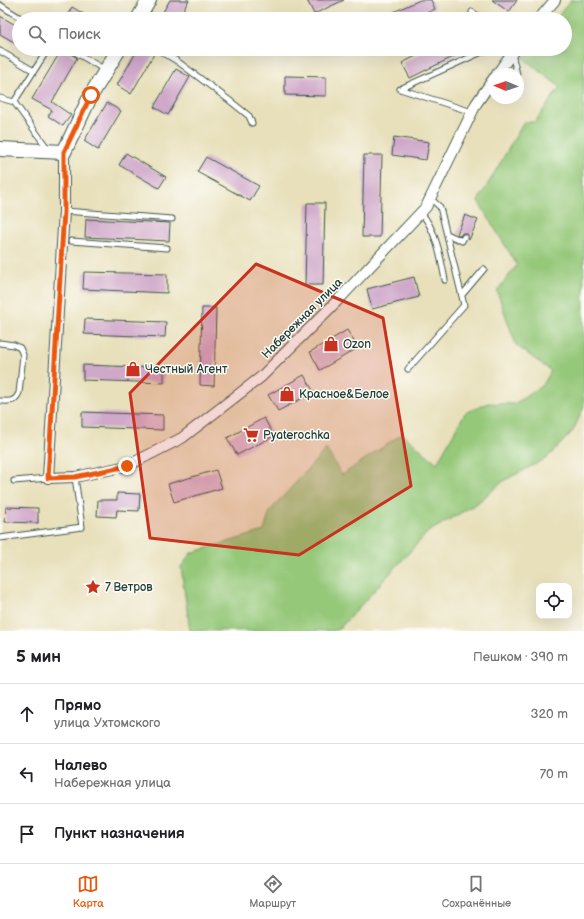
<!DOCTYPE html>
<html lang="ru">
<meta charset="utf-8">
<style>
body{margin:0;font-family:"Balsamiq Sans",sans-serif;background:#f2f2f2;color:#202124}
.controls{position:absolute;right:12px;bottom:12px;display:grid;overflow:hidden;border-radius:8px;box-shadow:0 4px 16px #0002}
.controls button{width:36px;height:36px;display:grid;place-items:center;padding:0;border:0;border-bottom:1px solid #e0e0e0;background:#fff;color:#202124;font:20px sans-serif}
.compass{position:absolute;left:488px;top:68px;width:36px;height:36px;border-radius:50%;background:#fff;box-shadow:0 4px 16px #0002;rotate:272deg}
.stop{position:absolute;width:12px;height:12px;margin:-9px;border:3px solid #ea580c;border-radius:50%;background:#fff}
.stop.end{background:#ea580c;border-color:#fff;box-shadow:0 1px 4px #0008}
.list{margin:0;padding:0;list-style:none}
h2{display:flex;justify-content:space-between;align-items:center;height:52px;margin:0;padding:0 16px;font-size:17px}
h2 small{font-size:13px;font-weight:400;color:#757577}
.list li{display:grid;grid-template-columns:26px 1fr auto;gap:12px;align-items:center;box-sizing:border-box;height:60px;padding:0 16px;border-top:1px solid #e0e0e0}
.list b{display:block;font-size:15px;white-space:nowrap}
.list p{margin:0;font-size:13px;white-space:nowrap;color:#757577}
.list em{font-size:13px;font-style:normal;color:#757577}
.icon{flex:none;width:22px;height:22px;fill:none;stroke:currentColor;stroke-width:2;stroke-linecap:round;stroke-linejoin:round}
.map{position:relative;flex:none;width:584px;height:631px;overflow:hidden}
.search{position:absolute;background:#fff;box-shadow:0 4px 16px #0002;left:12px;right:12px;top:12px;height:44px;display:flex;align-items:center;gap:10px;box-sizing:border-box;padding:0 14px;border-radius:22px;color:#757577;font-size:15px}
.sheet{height:232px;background:#fff}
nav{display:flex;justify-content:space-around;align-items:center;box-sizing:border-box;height:56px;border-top:1px solid #e0e0e0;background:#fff;font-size:11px;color:#757577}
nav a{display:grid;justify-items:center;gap:2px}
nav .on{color:#ea580c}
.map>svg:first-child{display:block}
</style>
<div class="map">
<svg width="584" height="631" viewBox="0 0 584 631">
<rect width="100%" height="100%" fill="#fdfcf7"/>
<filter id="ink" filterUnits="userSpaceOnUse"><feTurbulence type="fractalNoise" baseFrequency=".025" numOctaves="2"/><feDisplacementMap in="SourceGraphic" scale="8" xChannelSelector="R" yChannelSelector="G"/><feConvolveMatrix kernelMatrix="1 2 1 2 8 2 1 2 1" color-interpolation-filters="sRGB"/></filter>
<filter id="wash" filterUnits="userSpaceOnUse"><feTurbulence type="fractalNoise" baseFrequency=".012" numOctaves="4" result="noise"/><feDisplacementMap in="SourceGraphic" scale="16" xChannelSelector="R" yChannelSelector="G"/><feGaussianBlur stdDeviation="0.9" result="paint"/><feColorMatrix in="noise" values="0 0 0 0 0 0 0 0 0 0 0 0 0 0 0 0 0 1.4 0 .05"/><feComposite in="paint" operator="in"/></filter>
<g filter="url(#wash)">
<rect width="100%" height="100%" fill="#e8e0bb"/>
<path fill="#95c879" stroke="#5a8256" d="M571 0H584V407L573 431 547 458 505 480 476 504 428 532 340 628 334 631H190L181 567 191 553 264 531 270 511 326 449 342 475 402 434 437 463 465 413 488 403 514 404 543 385 551 371 516 345 497 291 517 265 478 201 524 122H535L560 87 523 58 530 49H565V19H555Z"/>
<g id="blocks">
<path fill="#d0a9ca" d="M170 0H189L178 19H159Z
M307 0H344L314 14Z
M420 0H431L435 9 414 19H378Z
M492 0H517L509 12Z
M72 7 92 19H65Z
M0 16 19 27V45L0 34Z
M62 49H66L68 52 77 58 52 102 71 115 63 126 48 116 52 110 32 99Z
M138 49H145L154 54 131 94 117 85Z
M430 49H469L410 78 402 63Z
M176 69 190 77 168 115 154 107Z
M285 76 326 77V96L285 95Z
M107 103 121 111 98 150 84 141Z
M394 137 429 142 426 160 392 155Z
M126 153 166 177 159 188 119 165Z
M364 155H382L380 237H362Z
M206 157 259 186 250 201 197 172Z
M307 203H325L323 285H305Z
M465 215 478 220 469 240 468 239V235L465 233H462L460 236 457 234Z
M86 219 170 223 169 241 85 237Z
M84 272 167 274V293L83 289Z
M414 277 419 297 372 309 367 289Z
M202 308H216L214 386 200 385Z
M85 319 166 322 165 337 84 334Z
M347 330 358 348 320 370 310 352Z
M83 365 164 368V383L83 380Z
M304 375 314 392 278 411 268 395Z
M82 412 163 415V430L82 427Z
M264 418 274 436 237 455 227 438Z
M216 470 222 488 174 502 168 484Z
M117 493 140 494 139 511 117 510 116 517 97 516 98 500H117Z
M6 507 38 508V523L5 522Z"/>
</g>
</g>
<g filter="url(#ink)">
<use href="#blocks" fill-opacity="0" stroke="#3d5548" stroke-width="1"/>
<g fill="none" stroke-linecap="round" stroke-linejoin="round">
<defs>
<path id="lane" d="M0 5 22 19
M472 12 482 19
M70 49 105 70
M157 49 177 61 229 100 249 116 252 123
M0 51 34 71
M512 54 517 74
M400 89 484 51
M400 89 472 112
M0 98 14 102 48 149
M14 102 48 49
M64 211 172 219
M421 213C436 229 441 259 445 280
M447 234 462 241 464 237
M71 241 167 248
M462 295 484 269
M0 343 14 345 20 348 23 355 19 393C14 403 10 401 0 401
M408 369 464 305 440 207 431 199
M14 481 48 478
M0 538 82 527 75 477"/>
<path id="street" d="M539 19 555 0
M497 74 515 49
M64 152V211L48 478 75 477 127 466 182 438 261 377 342 296 426 207 476 104 494 78"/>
<path id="secondary" d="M138 19 149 0
M0 149 64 152 91 95 119 49"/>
</defs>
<use href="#lane" stroke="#3d5548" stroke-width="7"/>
<use href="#street" stroke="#3d5548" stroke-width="12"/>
<use href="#secondary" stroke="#3d5548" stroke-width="16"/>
<use href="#lane" stroke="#fff" stroke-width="5"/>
<use href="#street" stroke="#fff" stroke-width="10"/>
<use href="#secondary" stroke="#fff" stroke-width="14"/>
</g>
</g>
<g fill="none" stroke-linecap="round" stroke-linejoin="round" filter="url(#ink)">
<path stroke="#ea580c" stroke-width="5" d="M91 95 64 152V211L48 478 75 477 127 466"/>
</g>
<path fill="#c8321e" fill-opacity="0.2" stroke="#c8321e" stroke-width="3" stroke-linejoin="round" d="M256 264 383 318 411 486 299 555 150 538 130 393Z"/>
<defs>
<symbol id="shop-bare" viewBox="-9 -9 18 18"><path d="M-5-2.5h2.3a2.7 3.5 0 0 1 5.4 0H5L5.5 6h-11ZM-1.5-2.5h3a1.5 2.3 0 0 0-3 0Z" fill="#c8321e" stroke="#fdfcf7" stroke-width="2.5" paint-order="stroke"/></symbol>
<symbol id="supermarket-bare" viewBox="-9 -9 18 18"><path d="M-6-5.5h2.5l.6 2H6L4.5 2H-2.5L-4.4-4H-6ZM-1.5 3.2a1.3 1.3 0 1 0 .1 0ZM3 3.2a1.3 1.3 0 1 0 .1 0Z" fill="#c8321e" stroke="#fdfcf7" stroke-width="2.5" paint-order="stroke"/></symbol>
<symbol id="sight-bare" viewBox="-9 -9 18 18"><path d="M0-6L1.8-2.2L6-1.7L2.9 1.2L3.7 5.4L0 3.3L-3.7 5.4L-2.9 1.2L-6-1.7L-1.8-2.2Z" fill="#c8321e" stroke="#fdfcf7" stroke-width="2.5" paint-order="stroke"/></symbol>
</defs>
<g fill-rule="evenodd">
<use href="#shop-bare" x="320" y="333" width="22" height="22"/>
<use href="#shop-bare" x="122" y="358" width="22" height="22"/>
<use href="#shop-bare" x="276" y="383" width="22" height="22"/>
<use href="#supermarket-bare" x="240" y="424" width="22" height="22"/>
<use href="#sight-bare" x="82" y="576" width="22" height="22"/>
</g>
<g text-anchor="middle" stroke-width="3" stroke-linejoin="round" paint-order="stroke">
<g font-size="12" fill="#1f3d34" stroke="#fdfcf7">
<text transform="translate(302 318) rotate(-45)" y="4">Набережная улица</text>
</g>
<g font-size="12" fill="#1f3d34" stroke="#fdfcf7" text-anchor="start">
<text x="343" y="348">Ozon</text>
<text x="145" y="373">Честный Агент</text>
<text x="299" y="398">Красное&amp;Белое</text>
<text x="263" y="439">Pyaterochka</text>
<text x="105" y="591">7 Ветров</text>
</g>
</g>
</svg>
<div class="controls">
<button><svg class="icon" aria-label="locate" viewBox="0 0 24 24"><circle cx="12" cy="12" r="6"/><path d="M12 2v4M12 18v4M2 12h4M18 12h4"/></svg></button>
</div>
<svg class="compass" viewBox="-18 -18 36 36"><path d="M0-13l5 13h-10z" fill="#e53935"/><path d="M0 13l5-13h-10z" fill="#757577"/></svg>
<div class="stop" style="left:91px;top:95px"></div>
<div class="stop end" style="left:127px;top:466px"></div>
<div class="search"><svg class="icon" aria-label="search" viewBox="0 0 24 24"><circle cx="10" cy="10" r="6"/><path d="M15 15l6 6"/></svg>Поиск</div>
</div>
<section class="sheet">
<h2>5 мин<small>Пешком · 390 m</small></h2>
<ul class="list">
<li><svg class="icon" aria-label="ahead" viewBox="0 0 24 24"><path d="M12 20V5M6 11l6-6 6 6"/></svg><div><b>Прямо</b><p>улица Ухтомского</p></div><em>320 m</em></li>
<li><svg class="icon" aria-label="left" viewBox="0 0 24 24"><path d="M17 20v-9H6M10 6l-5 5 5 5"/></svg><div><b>Налево</b><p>Набережная улица</p></div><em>70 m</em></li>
<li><svg class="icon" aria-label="arrive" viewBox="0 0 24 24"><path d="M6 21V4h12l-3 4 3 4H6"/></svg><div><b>Пункт назначения</b></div></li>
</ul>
</section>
<nav>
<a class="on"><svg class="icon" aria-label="map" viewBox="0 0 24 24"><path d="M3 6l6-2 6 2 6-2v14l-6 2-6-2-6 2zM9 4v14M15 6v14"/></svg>Карта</a>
<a><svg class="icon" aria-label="directions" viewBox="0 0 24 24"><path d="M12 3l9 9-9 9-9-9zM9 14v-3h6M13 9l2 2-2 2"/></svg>Маршрут</a>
<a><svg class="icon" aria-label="saved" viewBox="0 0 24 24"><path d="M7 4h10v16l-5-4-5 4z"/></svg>Сохранённые</a>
</nav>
